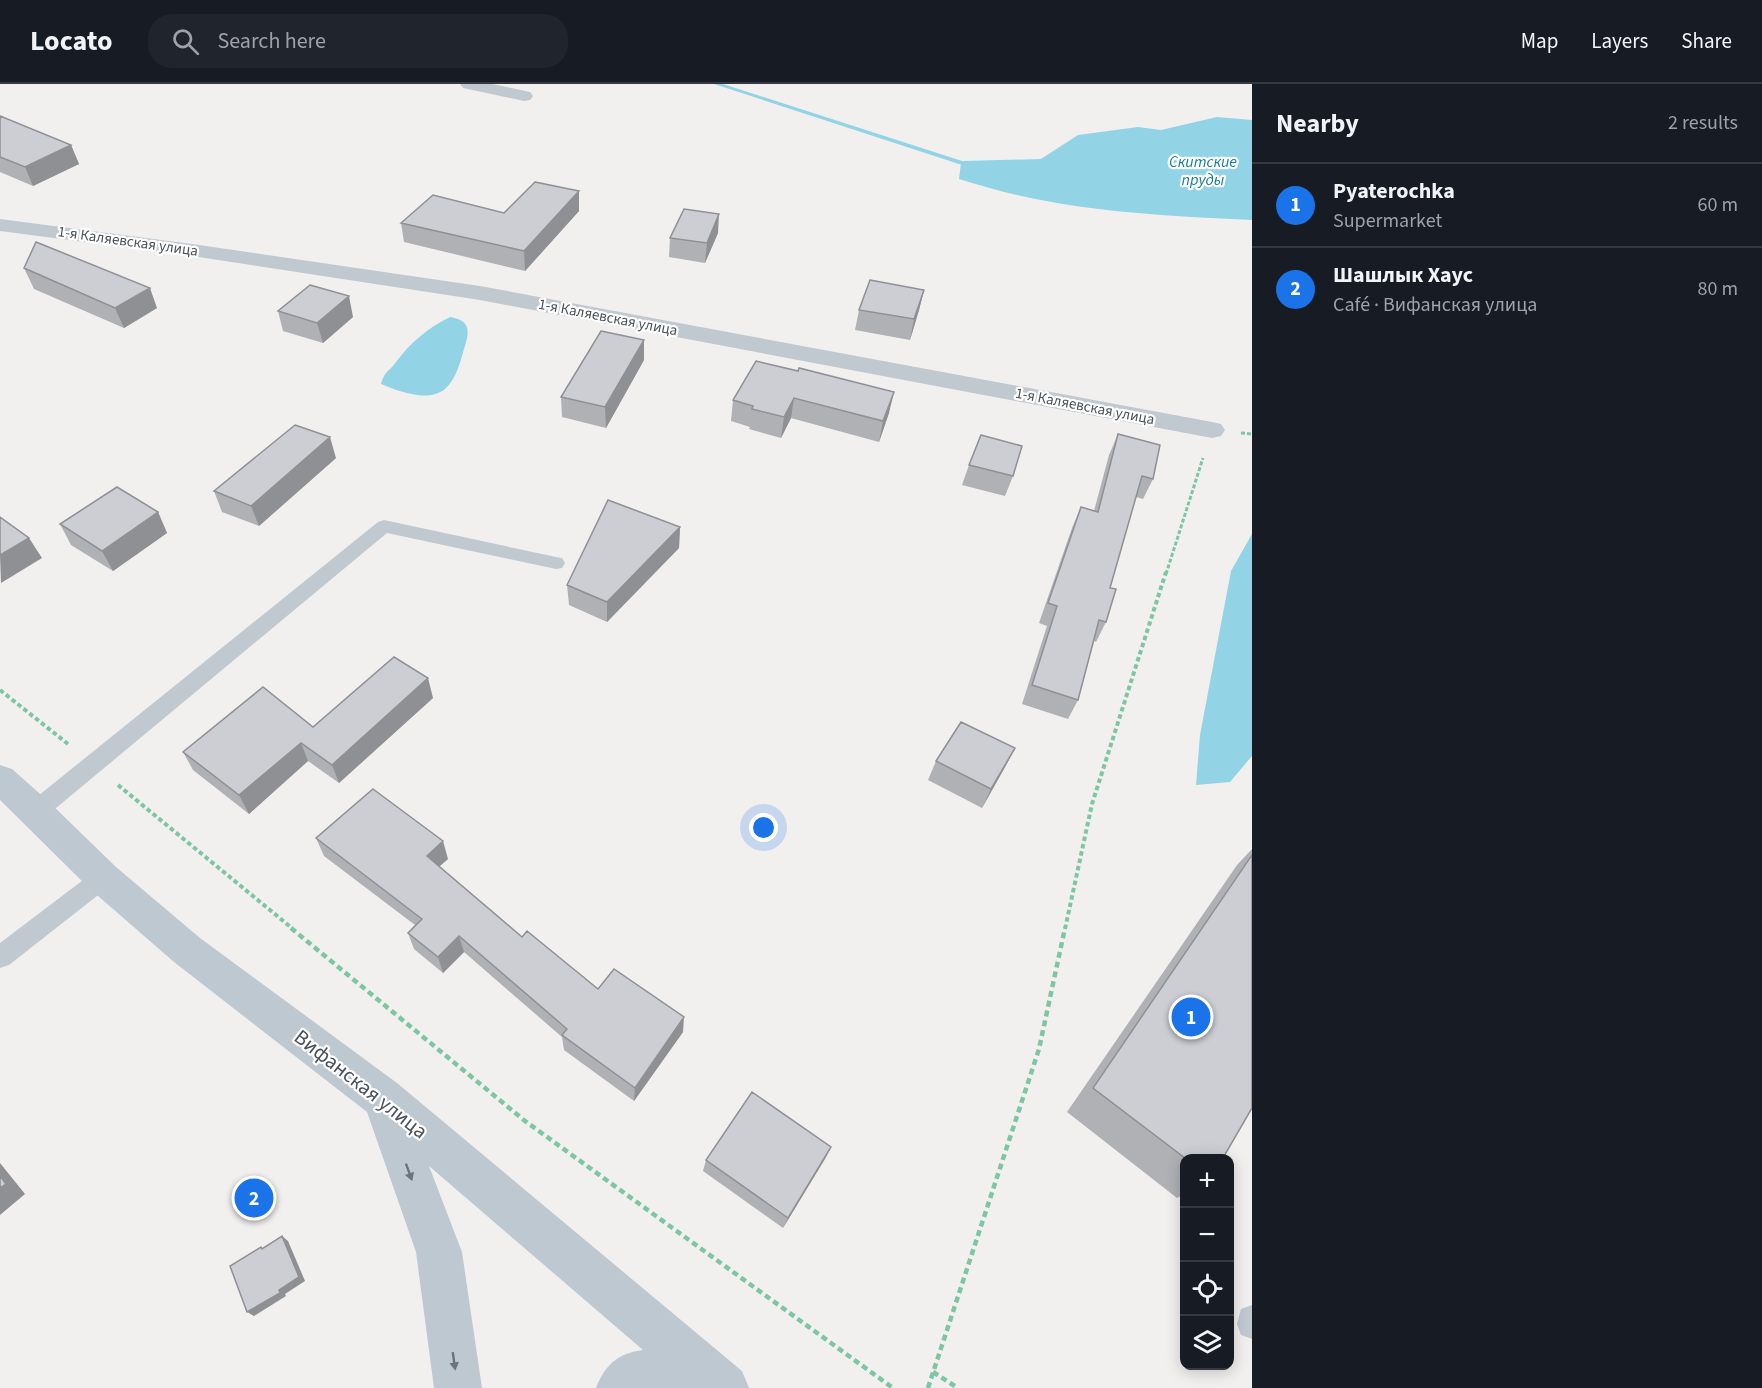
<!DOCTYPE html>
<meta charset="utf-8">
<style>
body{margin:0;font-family:"Source Sans 3",sans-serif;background:#20242c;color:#f1f3f6}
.controls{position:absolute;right:18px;bottom:18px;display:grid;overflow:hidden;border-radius:12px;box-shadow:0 3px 15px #0003}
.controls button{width:54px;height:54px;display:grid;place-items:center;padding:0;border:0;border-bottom:2px solid #363941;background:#171b24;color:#f1f3f6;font:30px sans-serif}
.you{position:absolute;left:764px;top:744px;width:21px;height:21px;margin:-15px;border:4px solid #fff;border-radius:50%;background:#1a73e8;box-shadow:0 0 0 9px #1a73e833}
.badge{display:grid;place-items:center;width:39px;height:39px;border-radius:50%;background:#1a73e8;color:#fff;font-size:20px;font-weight:700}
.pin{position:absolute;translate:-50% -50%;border:3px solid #fff;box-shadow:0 2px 6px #0006}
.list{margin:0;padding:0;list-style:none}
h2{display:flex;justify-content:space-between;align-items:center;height:78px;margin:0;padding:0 24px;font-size:26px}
h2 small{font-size:20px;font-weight:400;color:#9ea1a6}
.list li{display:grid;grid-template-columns:39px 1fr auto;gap:18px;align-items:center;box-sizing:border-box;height:84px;padding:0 24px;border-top:2px solid #363941}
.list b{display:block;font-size:22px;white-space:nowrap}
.list p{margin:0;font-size:20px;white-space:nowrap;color:#9ea1a6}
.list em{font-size:20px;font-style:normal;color:#9ea1a6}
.icon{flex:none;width:33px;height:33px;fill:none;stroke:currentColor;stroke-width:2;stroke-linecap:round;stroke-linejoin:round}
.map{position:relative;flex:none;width:1252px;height:1304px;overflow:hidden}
header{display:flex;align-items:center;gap:36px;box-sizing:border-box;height:84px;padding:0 30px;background:#171b24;border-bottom:2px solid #363941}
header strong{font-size:28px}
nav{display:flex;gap:33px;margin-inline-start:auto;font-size:21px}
.search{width:420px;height:54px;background:#20242c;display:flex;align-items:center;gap:15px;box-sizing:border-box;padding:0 21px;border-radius:24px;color:#9ea1a6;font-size:22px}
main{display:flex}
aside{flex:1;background:#171b24}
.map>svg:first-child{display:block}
</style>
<header>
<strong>Locato</strong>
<div class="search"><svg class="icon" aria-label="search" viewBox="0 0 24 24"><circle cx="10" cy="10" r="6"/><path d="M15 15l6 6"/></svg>Search here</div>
<nav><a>Map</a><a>Layers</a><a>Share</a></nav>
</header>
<main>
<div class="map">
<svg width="1252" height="1304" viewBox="0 0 1252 1304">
<rect width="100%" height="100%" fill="#f2efef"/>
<path fill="#92d4e5" d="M1217 33 1252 36V136C1149 131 1058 127 959 95L961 79 964 77 1041 75 1078 51 1138 43 1161 46Z
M450 233C476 237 467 254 462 272 459 283 454 297 445 305 428 319 398 307 381 300 385 286 389 288 396 278 411 258 428 244 450 233Z
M1252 450V672L1230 698 1196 701 1200 651 1231 487Z"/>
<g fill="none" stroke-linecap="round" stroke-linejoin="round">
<path fill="#92d4e5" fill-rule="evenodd" d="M714 0H723L962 77 981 81 977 83 959 80Z"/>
<path stroke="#7cc7a2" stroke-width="3" stroke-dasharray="4 2" stroke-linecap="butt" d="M1241 349 1252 350
M1166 490 1203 374"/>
<path stroke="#7cc7a2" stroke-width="4" stroke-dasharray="4.5 3" stroke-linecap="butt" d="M0 606 68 660
M118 701 293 845
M1065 845 1092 720 1166 488"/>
<path stroke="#7cc7a2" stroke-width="4.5" stroke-dasharray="6 4" stroke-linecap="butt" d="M291 844 525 1037 893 1304
M933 1288 958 1304
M928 1304 1039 965 1065 844"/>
<path fill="#c1c9d0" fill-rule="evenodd" d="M384 436 556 473 562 474 565 479 562 484 556 485 387 449 44 734 36 736 28 734 25 727 28 720 378 438Z
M103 784 111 787 115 794 111 801 9 881 0 884V859L95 787Z
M1252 1221V1255L1241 1251 1237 1240 1241 1225Z"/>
<path fill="#c1c9d0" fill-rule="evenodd" d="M460 0H493L530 8 533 12 530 16 524 17 463 4Z
M0 135 192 160 480 202 1212 338 1221 340 1225 346 1221 352 1212 354 480 216 192 172 0 147Z"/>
<path fill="#bec8d1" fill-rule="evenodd" d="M0 681 12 685 48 717 116 783 200 854 397 999 742 1287 749 1304H596C605 1281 618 1269 643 1266L429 1082 462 1168 482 1304H434L416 1168 367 1028 174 878 90 805 0 716Z"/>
</g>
<path fill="#afb1b5" d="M0 32 71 61 79 80 33 102 0 88Z
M579 107V127L525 187 404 158 401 139 504 129Z
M718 149 705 179 669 173 670 154Z
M24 184 157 224 124 244 34 205Z
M924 206 919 226 910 256 855 246 859 226Z
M278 227 353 233 323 259 283 247Z
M644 276 606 344 562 333 561 313Z
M756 277 889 329 879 358 791 334 781 354 749 345 750 343 731 337 733 316Z
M1118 350 1153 395 1143 415 1136 413 1110 504 1106 538 1096 558 1094 557 1078 616 1068 635 1022 620 1047 542 1039 539 1072 444 1081 423 1094 427 1109 371Z
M336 374 259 442 222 428 214 407Z
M969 381 1013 392 1005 412 962 401Z
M158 428 167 449 113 487 71 461 60 440Z
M680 443 679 464 607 538 569 521 567 501Z
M433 614 339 699 308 677 249 730 193 686 183 668 313 643Z
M1015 664 1005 683 982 724 928 696 936 677Z
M316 754 448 775 439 782 522 853 598 905 683 948 634 1017 564 966 562 953 464 868 443 889 414 865 408 849 415 841 324 772Z
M1252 765V1024L1185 1074V1110L1177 1114 1067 1028 1237 781Z
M831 1063 783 1144 703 1087 706 1076Z"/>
<path fill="#8f9094" d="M71 61 79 80 33 102 25 83Z
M579 107V127L525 187 524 167Z
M719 130 718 149 705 179 707 159Z
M150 204 157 224 124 244 115 224Z
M924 206 919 226 910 256 914 235Z
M349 212 353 233 323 259 317 239Z
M644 256V276L606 344 605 323Z
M894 308 889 329 879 358 883 337Z
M794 314 791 334 781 354 784 333Z
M330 353 336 374 259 442 251 422Z
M158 428 167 449 113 487 102 467Z
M680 443 679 464 607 538V518Z
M29 454 42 474 1 499 0 471Z
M428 594 433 614 339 699 332 681Z
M301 659 308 677 249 730 239 711Z
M1015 664 1005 683 982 724 991 705Z
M443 757 448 775 432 789 427 772Z
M459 852 464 868 443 889 438 873Z
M684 933 683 948 634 1017 635 1004Z
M831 1063 825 1075 783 1144 788 1134Z
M0 1079 25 1110 0 1131Z
M282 1152 288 1157 305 1197 285 1210 286 1212 254 1232 247 1228 279 1206Z"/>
<path fill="#ccced3" stroke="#8f9094" stroke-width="1.5" d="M0 32 71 61 25 83 0 73Z
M535 98 579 107 524 167 401 139 433 111 504 129Z
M684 125 719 130 707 159 670 154Z
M36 158 150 204 115 224 24 184Z
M870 196 924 206 914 235 859 226Z
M310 201 349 212 317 239 278 227Z
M601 247 644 256 605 323 561 313Z
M756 277 798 287 799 284 894 308 883 337 794 314 784 333 752 325 753 322 733 316Z
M295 341 330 353 251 422 214 407Z
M1118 350 1160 361 1153 395 1142 392 1110 504 1116 505 1106 538 1099 536 1078 616 1032 601 1057 522 1048 519 1081 423 1098 428Z
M981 351 1022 362 1013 392 969 381Z
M117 403 158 428 102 467 60 440Z
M608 416 680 443 607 518 567 501Z
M0 433 29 454 0 471Z
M394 573 428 594 332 681 301 659 239 711 183 668 263 603 313 643Z
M961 638 1015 664 991 705 936 677Z
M373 705 443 757 427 772 522 853 527 847 598 905 614 885 684 933 635 1004 562 951 567 945 459 852 438 873 408 849 422 835 316 754Z
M1252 771V1024L1223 1074H1185L1093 1004Z
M752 1008 831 1063 788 1134 706 1076Z
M0 1092 6 1100 0 1104Z
M282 1152 299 1193 279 1206 280 1209 247 1228 230 1182 261 1163 262 1165Z"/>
<defs><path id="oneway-solid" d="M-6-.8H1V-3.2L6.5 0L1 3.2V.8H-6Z" transform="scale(1.5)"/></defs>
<g fill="#6c757e">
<use href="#oneway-solid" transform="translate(409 1088) rotate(70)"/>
<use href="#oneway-solid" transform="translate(454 1277) rotate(82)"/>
</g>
<g text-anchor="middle" stroke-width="4.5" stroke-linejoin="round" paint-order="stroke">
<g font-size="15" fill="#49525b" stroke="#fff">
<text transform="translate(128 157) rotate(8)" y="5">1-я Каляевская улица</text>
<text transform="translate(608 233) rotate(11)" y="5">1-я Каляевская улица</text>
<text transform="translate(1085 322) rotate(11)" y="5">1-я Каляевская улица</text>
</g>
<g font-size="16" font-style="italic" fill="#187d98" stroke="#fff">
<text x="1203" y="83">Скитские<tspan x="1203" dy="18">пруды</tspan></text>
</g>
<g font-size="21" fill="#49525b" stroke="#fff">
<text transform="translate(361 1000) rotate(38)" y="7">Вифанская улица</text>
</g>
</g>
</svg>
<div class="controls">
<button>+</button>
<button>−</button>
<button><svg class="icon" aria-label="locate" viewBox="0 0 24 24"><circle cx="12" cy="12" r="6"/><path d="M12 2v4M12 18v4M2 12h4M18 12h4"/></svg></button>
<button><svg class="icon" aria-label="layers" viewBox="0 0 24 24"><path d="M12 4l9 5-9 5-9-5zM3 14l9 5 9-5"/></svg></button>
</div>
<div class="you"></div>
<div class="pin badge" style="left:1191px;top:933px">1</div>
<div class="pin badge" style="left:254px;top:1114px">2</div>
</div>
<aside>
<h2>Nearby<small>2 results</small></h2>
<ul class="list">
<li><span class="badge">1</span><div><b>Pyaterochka</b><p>Supermarket</p></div><em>60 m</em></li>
<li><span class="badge">2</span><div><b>Шашлык Хаус</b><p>Café · Вифанская улица</p></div><em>80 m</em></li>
</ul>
</aside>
</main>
